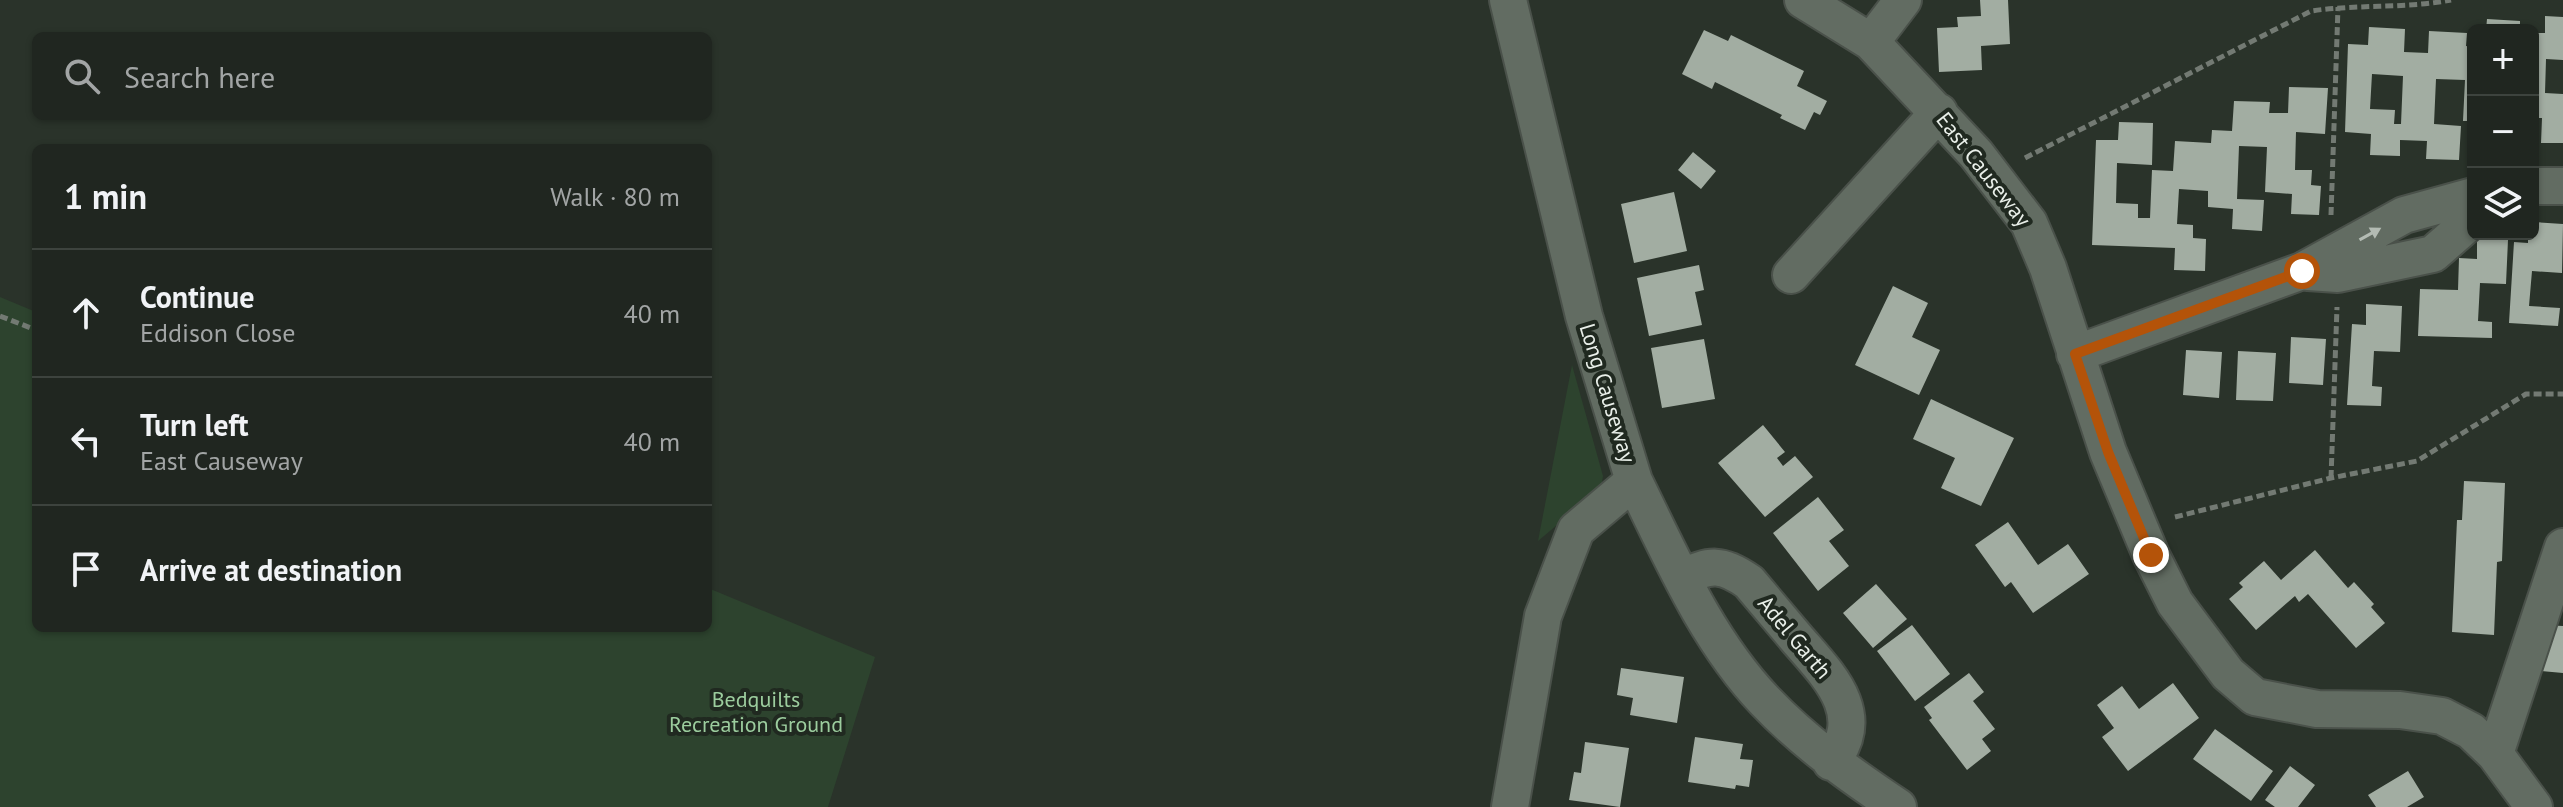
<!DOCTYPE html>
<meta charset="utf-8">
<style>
body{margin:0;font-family:"PT Sans",sans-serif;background:#282e29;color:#f1f3f6}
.controls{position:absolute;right:24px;top:24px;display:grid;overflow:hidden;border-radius:12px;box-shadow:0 2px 6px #0004}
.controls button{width:72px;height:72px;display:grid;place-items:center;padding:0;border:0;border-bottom:2px solid #3d433e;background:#202620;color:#f1f3f6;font:40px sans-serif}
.stop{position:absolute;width:24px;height:24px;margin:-18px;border:6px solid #b45309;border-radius:50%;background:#fff}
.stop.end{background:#b45309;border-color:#fff;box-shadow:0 2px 8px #0008}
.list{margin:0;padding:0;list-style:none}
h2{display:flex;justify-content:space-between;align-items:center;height:104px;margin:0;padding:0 32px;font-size:34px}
h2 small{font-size:26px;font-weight:400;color:#a2a5a5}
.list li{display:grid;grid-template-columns:52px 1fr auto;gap:24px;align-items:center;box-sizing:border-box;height:128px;padding:0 32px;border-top:2px solid #3d433e}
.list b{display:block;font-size:30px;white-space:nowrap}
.list p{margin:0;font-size:26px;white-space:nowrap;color:#a2a5a5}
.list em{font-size:26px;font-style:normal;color:#a2a5a5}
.icon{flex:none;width:44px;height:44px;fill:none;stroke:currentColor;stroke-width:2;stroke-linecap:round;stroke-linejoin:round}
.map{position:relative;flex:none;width:2563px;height:807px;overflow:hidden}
.search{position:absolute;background:#202620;box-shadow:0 2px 6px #0004;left:32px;top:32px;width:680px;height:88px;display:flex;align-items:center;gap:20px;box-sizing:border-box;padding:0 28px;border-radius:12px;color:#a2a5a5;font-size:30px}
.panel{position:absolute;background:#202620;box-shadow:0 2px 6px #0004;left:32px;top:144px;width:680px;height:488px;border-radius:12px}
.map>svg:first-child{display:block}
</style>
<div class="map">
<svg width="2563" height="807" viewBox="0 0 2563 807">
<rect width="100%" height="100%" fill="#2a332a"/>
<path fill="#2d432e" d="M0 297 36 312V628H708V588L875 657 828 807H0Z
M1572 365 1603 476 1601 488 1538 541Z"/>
<path fill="#a2ada2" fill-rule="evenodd" d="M1980 0H2008L2010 44 1981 46 1982 70 1939 72 1937 28 1958 27 1957 17 1981 16Z
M2545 16 2563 17V60L2546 59 2545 93 2563 94V143H2541L2542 118H2533V33H2545Z
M2487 19 2520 21V30H2486Z
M2369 27 2405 29 2404 52 2428 53 2429 31 2467 33 2466 46 2473 47V121H2463L2465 80 2436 79 2434 124 2461 126 2459 160 2426 159 2427 141 2400 140V156L2370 155 2371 134 2345 132 2348 44 2368 45ZM2372 74 2403 76 2401 124H2394L2395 110 2370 109Z
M1704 30 1728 41 1731 35 1804 71 1797 86 1827 101 1820 115 1814 112 1805 130 1780 118 1782 115 1715 82 1712 89 1682 74Z
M2289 87 2328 88 2325 134 2296 132 2295 170H2312L2311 185 2321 186 2319 215 2291 214 2292 194 2265 192 2267 147 2239 146 2237 199 2264 200 2262 231 2232 229 2233 209 2208 207V191L2179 189 2177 224 2193 225V238L2206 239 2205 271 2174 270 2175 248 2092 245 2096 140H2118L2119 122 2153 123 2152 165 2117 163 2116 203 2138 204V218H2150L2152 170 2173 171 2175 141 2211 143 2212 130 2232 131 2234 101 2270 102 2269 113H2288Z
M1693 152 1716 171 1701 189 1678 170Z
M1674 192 1687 251 1634 263 1621 204Z
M2533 222 2563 224 2562 273 2532 271 2529 306 2560 308 2558 326 2509 323 2514 242 2528 243V234H2533Z
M2477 239 2508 240 2506 284 2480 283 2478 321 2492 322V338L2418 336 2420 289 2458 290 2459 258 2477 259Z
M1699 265 1704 290 1695 292 1702 325 1649 336 1637 278Z
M1893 286 1928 303 1912 337 1940 350 1919 395 1855 365Z
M2366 304 2402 306 2400 352 2374 351 2372 386 2382 387 2381 406 2347 405 2352 324 2366 325Z
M2291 337 2326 339 2323 385 2289 383Z
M1704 339 1715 399 1662 408 1651 348Z
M2186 350 2222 352 2219 398 2183 395Z
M2238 351 2276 353 2273 401 2236 400Z
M1931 399 2014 438 1981 506 1941 488 1955 458 1913 439Z
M1763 425 1785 452 1777 458 1783 466 1795 456 1813 477 1765 517 1718 463Z
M2464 481 2505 483 2502 561 2497 562 2494 635 2452 632 2457 520H2462Z
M1818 497 1844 530 1829 541 1849 566 1818 591 1773 533Z
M2008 522 2038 565 2068 544 2089 574 2033 613 2011 582 2005 587 1975 545Z
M2315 550 2348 588 2354 582 2374 604 2371 607 2385 623 2356 648 2308 594 2299 602 2295 596 2256 630 2229 599 2243 587 2239 583 2264 561 2281 580Z
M1876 584 1907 619 1873 648 1843 613Z
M1912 625 1950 674 1915 701 1877 651Z
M2543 625 2563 626V673L2541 671Z
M1621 668 1684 677 1677 723 1630 715 1633 698 1617 695Z
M1969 673 1984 692 1973 701 1995 729 1982 739 1991 751 1967 770 1929 720 1932 718 1924 707Z
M2173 683 2199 718 2128 771 2102 737 2114 728 2097 705 2122 686 2139 709Z
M2215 729 2273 771 2251 801 2193 759Z
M1695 737 1743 744 1740 759 1753 760 1749 787 1736 785 1735 789 1688 782Z
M1585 742 1629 748 1620 807 1569 800 1574 772 1581 773Z
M2290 766 2315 785 2298 807H2275L2265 800Z
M2408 771 2424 797 2407 807H2376L2368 795Z"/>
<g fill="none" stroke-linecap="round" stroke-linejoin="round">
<defs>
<path id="minor" d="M1508 0 1584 316 1634 481 1576 530 1543 616 1510 807
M1803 0 1871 42 1976 154 2029 223 2048 268 2108 452 2151 555 2175 603 2228 674 2255 697 2317 709 2400 710 2442 716 2471 731 2495 754 2534 807
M1871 42 1903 0
M2533 186H2563
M2308 272 2338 274 2433 254 2473 219
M1791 275 1939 112
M2075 354 2302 271 2404 215 2473 196
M1634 481C1671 556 1706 639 1765 701 1804 742 1850 775 1898 807
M1682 578C1710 564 1722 563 1749 582 1765 601 1781 620 1797 639 1829 676 1869 714 1831 762
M2495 754 2563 547"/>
</defs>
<use href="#minor" stroke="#4a514a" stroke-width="40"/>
<path stroke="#737a73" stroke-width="5" stroke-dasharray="8 4" stroke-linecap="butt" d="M2025 158 2311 11C2358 4 2404 9 2451 0
M2331 215 2338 7
M0 316 36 330
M2331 478 2337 307
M2175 517 2331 478 2417 461 2526 394H2563"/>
<use href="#minor" stroke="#626c62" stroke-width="36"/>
</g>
<defs><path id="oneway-solid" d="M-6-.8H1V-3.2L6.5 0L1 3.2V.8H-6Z" transform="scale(2)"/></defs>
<use fill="#b3bbb3" href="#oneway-solid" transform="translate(2370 234) rotate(-29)"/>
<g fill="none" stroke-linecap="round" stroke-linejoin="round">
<path stroke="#b45309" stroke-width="10" d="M2151 555 2108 452 2075 354 2302 271"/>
</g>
<g text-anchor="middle" stroke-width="8" stroke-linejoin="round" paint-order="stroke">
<g font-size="22" fill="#e9efe9" stroke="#202920">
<text transform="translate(1984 169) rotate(52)" y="8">East Causeway</text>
<text transform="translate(1608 393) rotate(73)" y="8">Long Causeway</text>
<text transform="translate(1795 637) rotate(50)" y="8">Adel Garth</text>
</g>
<g font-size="22" fill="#9ccd9e" stroke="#202920">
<text x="756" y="707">Bedquilts<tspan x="756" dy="25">Recreation Ground</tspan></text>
</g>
</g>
</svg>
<div class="controls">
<button>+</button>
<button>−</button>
<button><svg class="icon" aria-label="layers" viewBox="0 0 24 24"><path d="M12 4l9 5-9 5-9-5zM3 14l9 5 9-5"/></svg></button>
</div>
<div class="stop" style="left:2302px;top:271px"></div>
<div class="stop end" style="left:2151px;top:555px"></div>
<div class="search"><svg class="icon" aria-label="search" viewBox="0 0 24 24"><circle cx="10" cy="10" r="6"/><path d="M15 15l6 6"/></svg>Search here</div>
<section class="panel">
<h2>1 min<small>Walk · 80 m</small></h2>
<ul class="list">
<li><svg class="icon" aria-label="ahead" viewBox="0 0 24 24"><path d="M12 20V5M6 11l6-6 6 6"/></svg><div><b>Continue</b><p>Eddison Close</p></div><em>40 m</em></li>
<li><svg class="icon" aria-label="left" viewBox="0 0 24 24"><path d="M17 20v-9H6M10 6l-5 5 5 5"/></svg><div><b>Turn left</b><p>East Causeway</p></div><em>40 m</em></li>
<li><svg class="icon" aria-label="arrive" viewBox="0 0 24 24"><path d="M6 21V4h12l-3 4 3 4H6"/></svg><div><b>Arrive at destination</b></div></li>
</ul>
</section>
</div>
